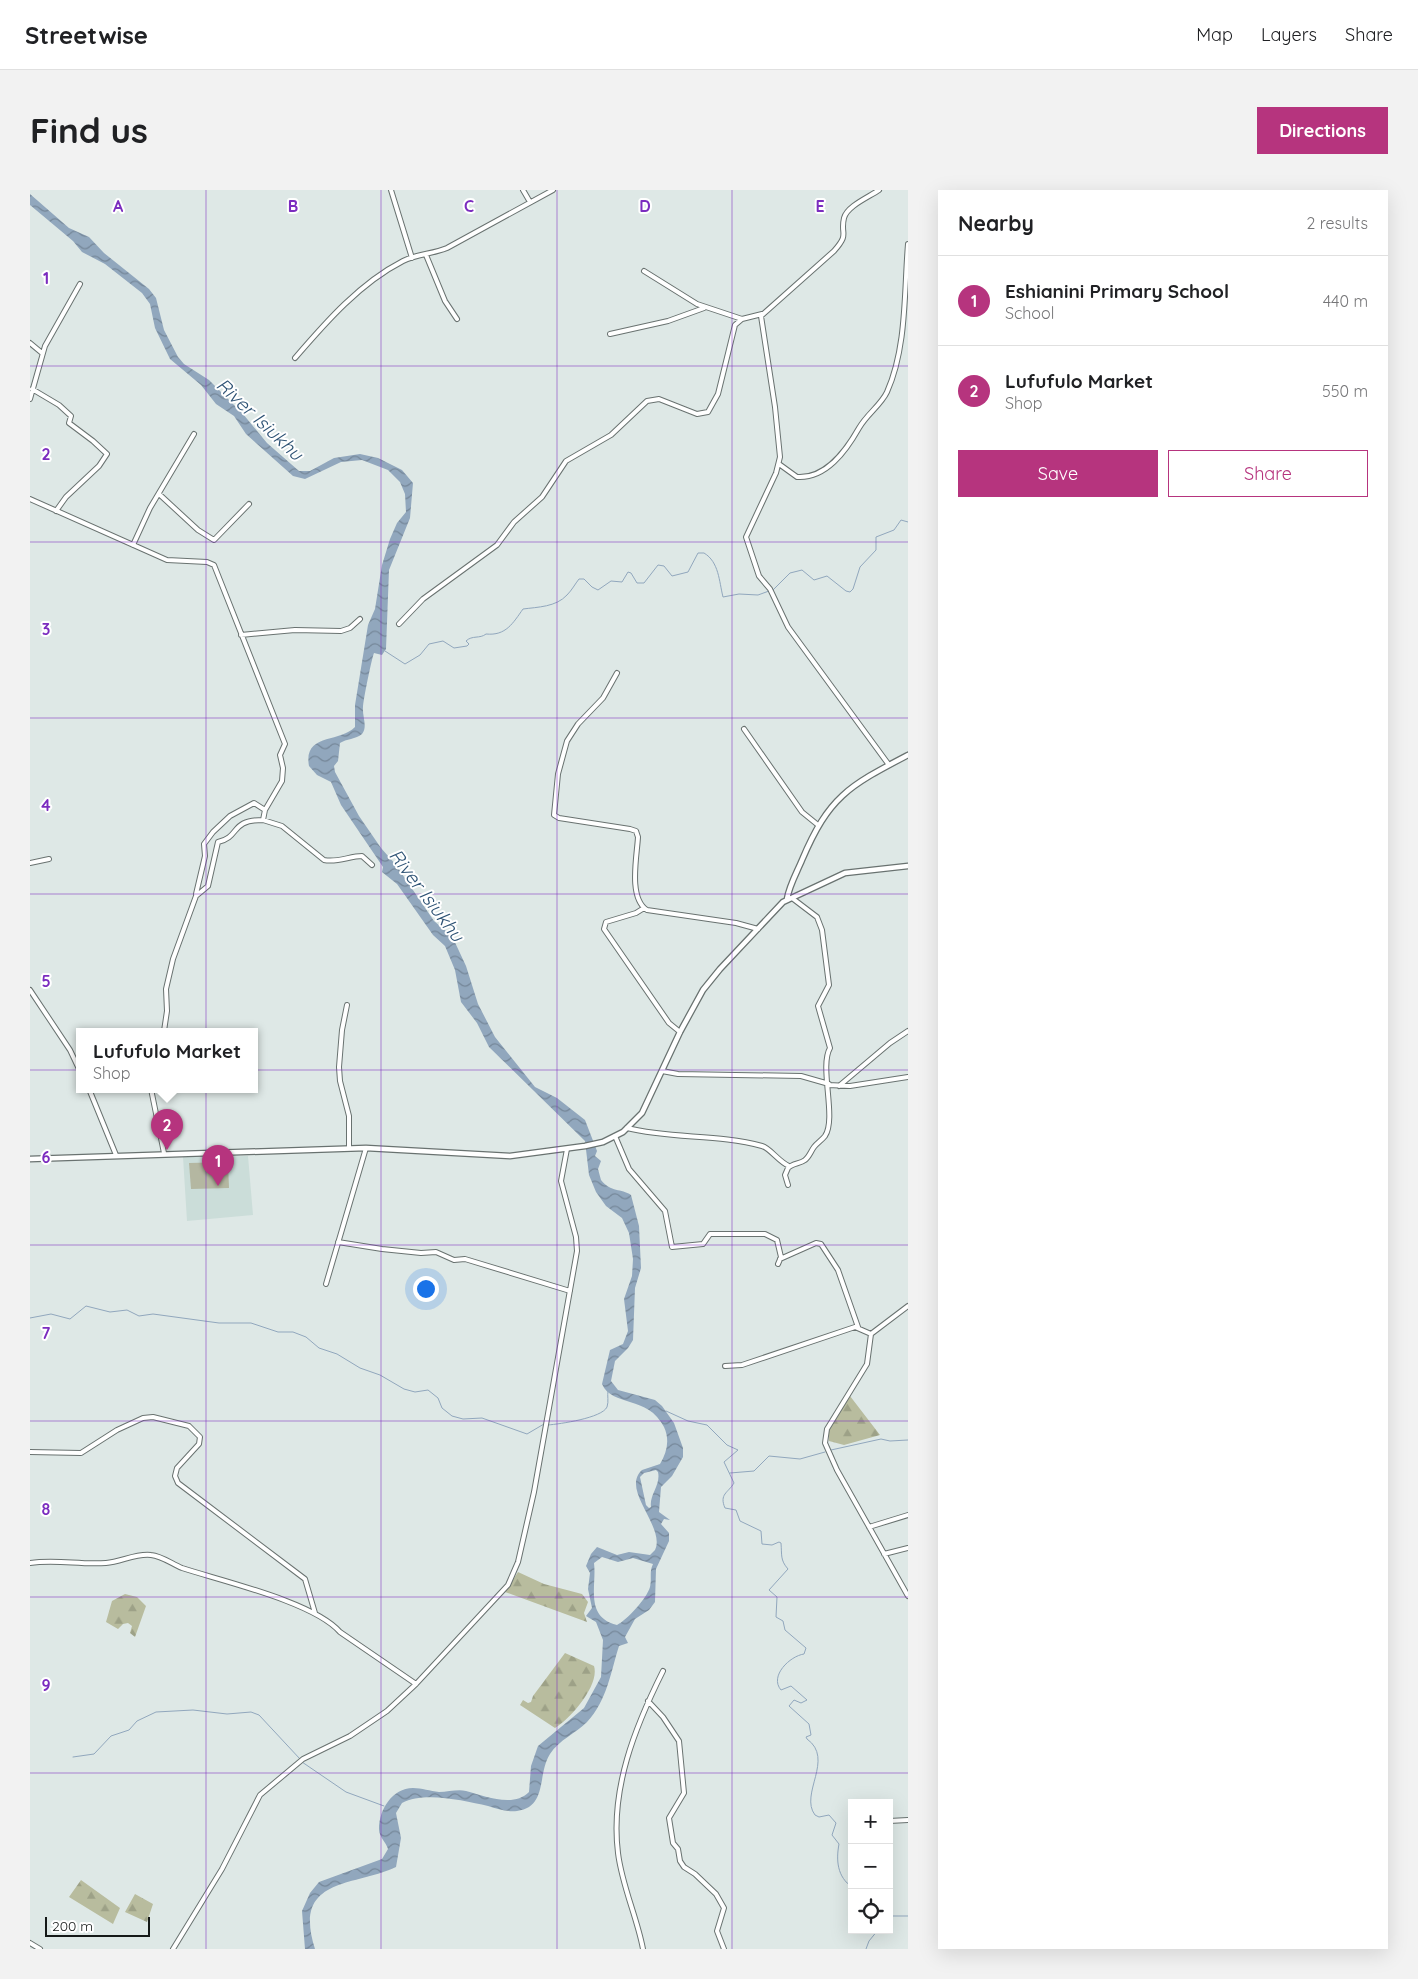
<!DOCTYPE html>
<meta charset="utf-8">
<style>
body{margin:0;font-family:Quicksand,sans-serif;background:#f2f2f2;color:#202124}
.controls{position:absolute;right:15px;bottom:15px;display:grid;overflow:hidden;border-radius:0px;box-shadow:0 5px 20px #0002}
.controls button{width:45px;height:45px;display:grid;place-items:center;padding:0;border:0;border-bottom:1px solid #e0e0e0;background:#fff;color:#202124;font:25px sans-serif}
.scale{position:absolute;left:15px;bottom:12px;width:105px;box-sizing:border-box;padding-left:5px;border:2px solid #151918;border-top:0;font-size:14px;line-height:18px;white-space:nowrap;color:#151918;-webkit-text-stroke:4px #fff;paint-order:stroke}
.you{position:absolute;left:395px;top:1098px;width:18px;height:18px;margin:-12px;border:4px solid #fff;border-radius:50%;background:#1a73e8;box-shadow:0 0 0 8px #1a73e833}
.badge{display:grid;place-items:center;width:32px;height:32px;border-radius:50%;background:#b6347e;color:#fff;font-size:16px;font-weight:700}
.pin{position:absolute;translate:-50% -41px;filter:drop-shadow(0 1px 2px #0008)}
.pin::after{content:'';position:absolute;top:26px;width:18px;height:15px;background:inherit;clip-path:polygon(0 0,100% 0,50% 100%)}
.popup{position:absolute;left:46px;top:838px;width:182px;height:65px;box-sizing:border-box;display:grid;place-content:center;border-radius:0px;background:#fff;filter:drop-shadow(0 1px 4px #0005);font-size:16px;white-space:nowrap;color:#757577}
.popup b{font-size:19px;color:#202124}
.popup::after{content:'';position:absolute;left:50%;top:100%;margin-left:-10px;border:10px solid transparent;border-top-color:#fff}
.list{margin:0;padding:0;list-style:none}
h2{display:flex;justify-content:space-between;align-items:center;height:65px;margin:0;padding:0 20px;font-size:21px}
h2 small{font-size:16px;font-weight:400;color:#757577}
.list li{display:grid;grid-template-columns:32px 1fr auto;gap:15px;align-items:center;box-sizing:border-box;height:90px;padding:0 20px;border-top:1px solid #e0e0e0}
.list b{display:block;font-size:19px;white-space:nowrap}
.list p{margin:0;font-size:16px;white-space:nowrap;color:#757577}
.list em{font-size:16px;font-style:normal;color:#757577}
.actions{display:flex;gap:10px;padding:15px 20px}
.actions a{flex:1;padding:11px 0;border:1px solid #b6347e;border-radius:0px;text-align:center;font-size:18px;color:#b6347e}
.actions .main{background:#b6347e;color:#fff}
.icon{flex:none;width:28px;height:28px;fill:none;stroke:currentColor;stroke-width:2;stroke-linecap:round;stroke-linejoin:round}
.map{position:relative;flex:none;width:878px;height:1759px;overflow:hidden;border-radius:0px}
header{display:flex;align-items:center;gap:30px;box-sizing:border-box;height:70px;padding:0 25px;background:#fff;border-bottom:1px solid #e0e0e0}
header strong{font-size:24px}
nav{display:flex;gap:28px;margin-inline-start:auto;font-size:18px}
.intro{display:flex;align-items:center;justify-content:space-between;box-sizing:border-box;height:120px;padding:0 30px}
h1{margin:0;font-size:35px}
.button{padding:12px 22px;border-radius:0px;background:#b6347e;color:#fff;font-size:18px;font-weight:700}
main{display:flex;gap:30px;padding:0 30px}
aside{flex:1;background:#fff;border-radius:0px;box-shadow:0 5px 20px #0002}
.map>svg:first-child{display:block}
</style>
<header>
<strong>Streetwise</strong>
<nav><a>Map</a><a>Layers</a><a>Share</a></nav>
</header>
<div class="intro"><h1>Find us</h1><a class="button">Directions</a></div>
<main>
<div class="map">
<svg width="878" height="1759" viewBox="0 0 878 1759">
<defs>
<pattern id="forest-firs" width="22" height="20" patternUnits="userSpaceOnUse" patternTransform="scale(1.25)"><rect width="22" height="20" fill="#b8bc9e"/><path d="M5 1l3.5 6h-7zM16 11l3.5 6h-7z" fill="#9da187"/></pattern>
<pattern id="water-waves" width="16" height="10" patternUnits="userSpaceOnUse" patternTransform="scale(1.25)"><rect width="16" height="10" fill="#91a7bd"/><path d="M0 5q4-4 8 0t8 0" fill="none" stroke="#758799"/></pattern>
</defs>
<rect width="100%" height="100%" fill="#dee8e6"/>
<path fill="#cbddd9" d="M218 966 223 1025 157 1031 153 967Z"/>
<path fill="url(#forest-firs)" d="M820 1206 850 1245 814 1255 799 1251V1239Z
M488 1382 514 1394 552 1404 558 1412 554 1423 557 1432 475 1402Z
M95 1404 107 1407 116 1416 105 1447 100 1443 102 1436 98 1433 93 1434 88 1439 76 1432 82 1411Z
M535 1463 564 1476C570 1495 540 1529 525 1538L490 1515 493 1510 498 1513 501 1512 503 1506Z
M51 1690 90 1718 83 1734 39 1707Z
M105 1704 123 1714 117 1732 95 1722Z"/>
<path fill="#b4b7a1" d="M198 972 199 998 161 999 159 973Z"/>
<path fill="url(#water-waves)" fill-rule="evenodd" d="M0 4 39 38 59 47 74 63 119 99 126 108 134 140 148 167 154 174 179 190 213 224 237 253 269 281H280L304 268 330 264 348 268 372 280 383 293 380 328 359 380 356 459 352 465 344 463C342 467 333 511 333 517 332 526 338 537 332 544 326 549 316 549 310 553L308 571 304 576 305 582 329 626 351 658 366 675 404 731 422 746 436 776 448 814 465 847 505 897 527 908 555 930 567 961 565 966 571 971 568 979 571 990C581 1003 591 998 601 1005L609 1036 611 1078 605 1098 603 1150 598 1158 585 1171 581 1191 588 1200 625 1210 632 1216 644 1233 653 1258V1267L642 1286 631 1297 629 1322 640 1330 634 1329 631 1334 639 1343V1351L626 1379 625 1412 619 1420 605 1429 595 1447 598 1453 589 1456C581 1481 577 1511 557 1532 546 1543 529 1550 520 1564 507 1584 518 1617 487 1621 477 1622 468 1619 458 1616 434 1611 395 1601 372 1613L366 1623 371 1648 366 1677C323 1697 262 1687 285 1759H275L272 1721 280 1703 289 1692 352 1669 358 1659C356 1652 349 1647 349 1639 349 1620 362 1598 383 1598 392 1598 400 1601 409 1602 418 1602 428 1599 436 1601 455 1606 483 1618 499 1602L501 1576 508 1556 554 1518 571 1487 573 1450 566 1432 556 1426 562 1418 558 1399 560 1383 556 1376 561 1364 567 1357 587 1365 599 1362 620 1365 625 1360C636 1337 590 1300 612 1280L630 1274C637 1262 640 1250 634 1237 618 1205 582 1217 572 1194L580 1160 593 1154 598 1141 594 1109 602 1086 603 1069 599 1043 592 1028 576 1016 566 1002 559 985 555 951 459 857 447 833 431 812 425 780 415 756 403 745 367 694 352 682 353 677 311 615 301 592 287 585 279 576C273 543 310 553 325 537V515L338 435 345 419 352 375 360 349 367 333 376 322 375 304 370 292 358 280 332 270 311 272 275 289 263 286 216 244 204 226 186 214 171 195 140 169 125 138 120 114 112 103 75 74 52 62 43 51 0 15ZM626 1280 628 1282C631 1295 619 1305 621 1317L619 1318 616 1315 610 1287 614 1283ZM572 1367 588 1372 603 1368 623 1374C619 1382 622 1388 620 1397 617 1408 597 1430 587 1435 554 1427 567 1395 564 1373Z"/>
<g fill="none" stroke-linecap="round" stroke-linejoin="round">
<path stroke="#91a7bd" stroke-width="1" d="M743 400 760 383 772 380 784 390 797 386 816 401 820 402 823 399 830 377 846 360V347L864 340 871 330 878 332
M355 461 375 474 390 465 399 454 413 451 424 458 437 456 439 454 436 451C442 445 450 449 456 444 476 446 483 433 493 419 508 417 526 417 537 405 542 400 545 394 549 389H554L562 397 568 400 581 391 592 392 598 382 601 383 607 393H614L628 375 634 376 642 386 658 382 668 363H674C689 372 689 391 693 407L709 404 728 405 739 401
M0 1128 21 1124 40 1129 56 1116 80 1122 97 1120 109 1126 123 1124 189 1133H221L248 1142H263L276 1147 289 1158 307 1164 330 1178 350 1185 374 1199 385 1202 398 1200 408 1208 412 1218 422 1226 433 1229 452 1228 497 1244 514 1234
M636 1221 658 1231 677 1235 697 1255 708 1260 694 1272 704 1293C698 1303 689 1304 695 1318L706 1320 710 1331 731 1341 732 1354 742 1355 749 1352 751 1353C752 1365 750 1370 758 1379L739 1400 747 1407 746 1427 753 1431 755 1440 776 1458 774 1464C760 1466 739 1486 751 1500L761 1496 777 1510 771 1513 764 1510 759 1516 779 1534 781 1545 776 1547 777 1549C805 1569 769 1604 785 1625L789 1627 799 1625 806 1633 802 1645 809 1654C806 1670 807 1687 822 1697
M518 1235C530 1234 572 1228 577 1217 579 1211 577 1206 578 1201
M801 1260 851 1249 860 1251 878 1250
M700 1283 724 1281 739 1266 770 1269 795 1262
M43 1567 64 1564 81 1546 99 1540 107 1531 126 1522 163 1520 197 1524 221 1522 229 1525 270 1569
M272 1572 316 1602 354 1616
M859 1726H878
M836 1759 839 1751 848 1740"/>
<defs>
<path id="minor" d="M361 0 382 68
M493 0 500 12
M849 0C839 7 817 16 814 28 810 45 820 43 804 61L731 126 745 217 750 267 746 283 716 347 729 386 740 399 758 437 859 575
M396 65 415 111 427 129
M614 81 667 114 712 129
M580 144 638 131 674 118
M0 153 12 163
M265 168C296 132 330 93 373 71 386 64 403 64 417 58L523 0
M2 199 29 215 41 226 39 233 63 251 77 264 69 276 36 307 26 321
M0 209 15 156 50 94
M749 274 767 287C796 289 816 261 829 238 837 224 851 215 857 202 877 157 874 102 878 54
M129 304 168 340 184 350 219 314
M0 309 137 370 177 372 184 375 255 554 250 565 253 578 252 591 235 620 233 630C199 630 211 647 188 652L178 696 166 706 143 769 136 799 137 821 134 841
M103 355 120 318 164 244
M369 434 393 409 467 355 484 332 512 307 536 271 581 245 617 211 629 209 667 224 678 222 688 204 705 135 712 129 732 124
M211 445 265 440 311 441 320 438 330 429
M587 483 573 508 548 534 537 551 528 584 524 625 529 628 600 639 606 641 608 647C607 666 598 708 617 720L706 733 728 739
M714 539 772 622 788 635
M233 630 252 636 294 670C307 673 320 666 332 666L342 675
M0 673 19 669
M166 704 175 666 174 654 183 642 200 626 224 613 235 620
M614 718 606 723 576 732 574 739 639 833 650 842
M0 800 40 860 49 879
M317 815 312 840 309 877 310 891 319 926V958
M632 881 648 884 771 886 799 894
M798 895 820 896 878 887
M809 896 860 853 878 841
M59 899 86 965
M121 899 134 963
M597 938C641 949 688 944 732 956 740 958 749 972 759 976
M585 946 599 979 635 1021 642 1057 673 1054 680 1044H735L747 1050 751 1067 748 1074
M758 995 755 985 758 978C763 973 770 974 775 970 779 967 781 961 784 957 787 953 792 950 795 946 807 928 789 877 800 858L788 816 799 795 792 740 787 727 762 708
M308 1052 352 1059 391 1063 406 1062 424 1070 435 1069 540 1101
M750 1069 786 1053 791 1054 808 1080 828 1137
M296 1094 336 958
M878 1116 841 1144 837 1174 797 1239 795 1253 807 1280 878 1406
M695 1176 712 1175 825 1137 841 1144
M0 1262 51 1263 87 1240 113 1228 123 1227 159 1236 170 1247 169 1254 147 1278 145 1286 148 1293 275 1389 285 1423
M839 1337 878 1325
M854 1364 878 1358
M0 1373C26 1369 50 1375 76 1373 91 1372 106 1363 121 1365 132 1366 142 1374 152 1378 192 1391 284 1412 310 1442L386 1494
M618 1511 633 1527 649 1551 654 1603 639 1628 643 1653 648 1659 650 1671 654 1677 665 1684 686 1704 694 1718 687 1741 694 1759
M859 1631 878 1630
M0 1753 10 1759
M143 1759 192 1679 230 1605 273 1569 320 1546 357 1521 386 1494 478 1395 488 1372 504 1302 547 1061 546 1047 531 991 537 959
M613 1759C607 1727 592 1696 588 1663 580 1599 605 1537 633 1481"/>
<path id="tertiary" d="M757 709C759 696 767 682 772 670 799 606 819 596 878 565
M0 969 336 958 480 966 555 956 573 952 593 942 612 923 650 842 673 800 690 779 753 712 815 683 878 676"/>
</defs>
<use href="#minor" stroke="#697270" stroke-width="6"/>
<use href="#tertiary" stroke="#697270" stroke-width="7"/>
<use href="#minor" stroke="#fff" stroke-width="4"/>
<use href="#tertiary" stroke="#fff" stroke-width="4.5"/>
</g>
<path fill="none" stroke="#7b2cbf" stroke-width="1" stroke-opacity="0.55" d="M176 0V1759M351 0V1759M527 0V1759M702 0V1759M0 176H878M0 352H878M0 528H878M0 704H878M0 880H878M0 1055H878M0 1231H878M0 1407H878M0 1583H878"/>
<g text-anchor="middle" stroke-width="4" stroke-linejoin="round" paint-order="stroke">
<g font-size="19" font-style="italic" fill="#2d5274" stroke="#fff">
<text transform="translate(230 229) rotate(43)" y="7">River Isiukhu</text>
<text transform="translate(397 705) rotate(53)" y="7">River Isiukhu</text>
</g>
</g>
<g font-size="16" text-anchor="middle" font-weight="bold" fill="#7b2cbf" stroke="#fff" stroke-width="4" stroke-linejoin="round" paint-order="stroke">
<text x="88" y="22">A</text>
<text x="263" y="22">B</text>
<text x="439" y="22">C</text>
<text x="615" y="22">D</text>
<text x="790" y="22">E</text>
<text x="16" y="94">1</text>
<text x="16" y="270">2</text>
<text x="16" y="445">3</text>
<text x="16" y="621">4</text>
<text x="16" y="797">5</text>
<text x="16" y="973">6</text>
<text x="16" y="1149">7</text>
<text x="16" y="1325">8</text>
<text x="16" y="1501">9</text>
</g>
</svg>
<div class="controls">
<button>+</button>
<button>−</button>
<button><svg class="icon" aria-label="locate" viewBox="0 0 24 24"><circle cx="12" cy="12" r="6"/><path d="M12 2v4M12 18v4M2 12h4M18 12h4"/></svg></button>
</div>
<div class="scale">200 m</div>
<div class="you"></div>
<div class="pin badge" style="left:188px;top:996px">1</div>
<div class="pin badge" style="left:137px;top:960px">2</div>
<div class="popup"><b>Lufufulo Market</b>Shop</div>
</div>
<aside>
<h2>Nearby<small>2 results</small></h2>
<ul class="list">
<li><span class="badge">1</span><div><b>Eshianini Primary School</b><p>School</p></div><em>440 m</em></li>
<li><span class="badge">2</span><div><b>Lufufulo Market</b><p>Shop</p></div><em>550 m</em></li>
</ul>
<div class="actions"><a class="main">Save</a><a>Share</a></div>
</aside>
</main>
